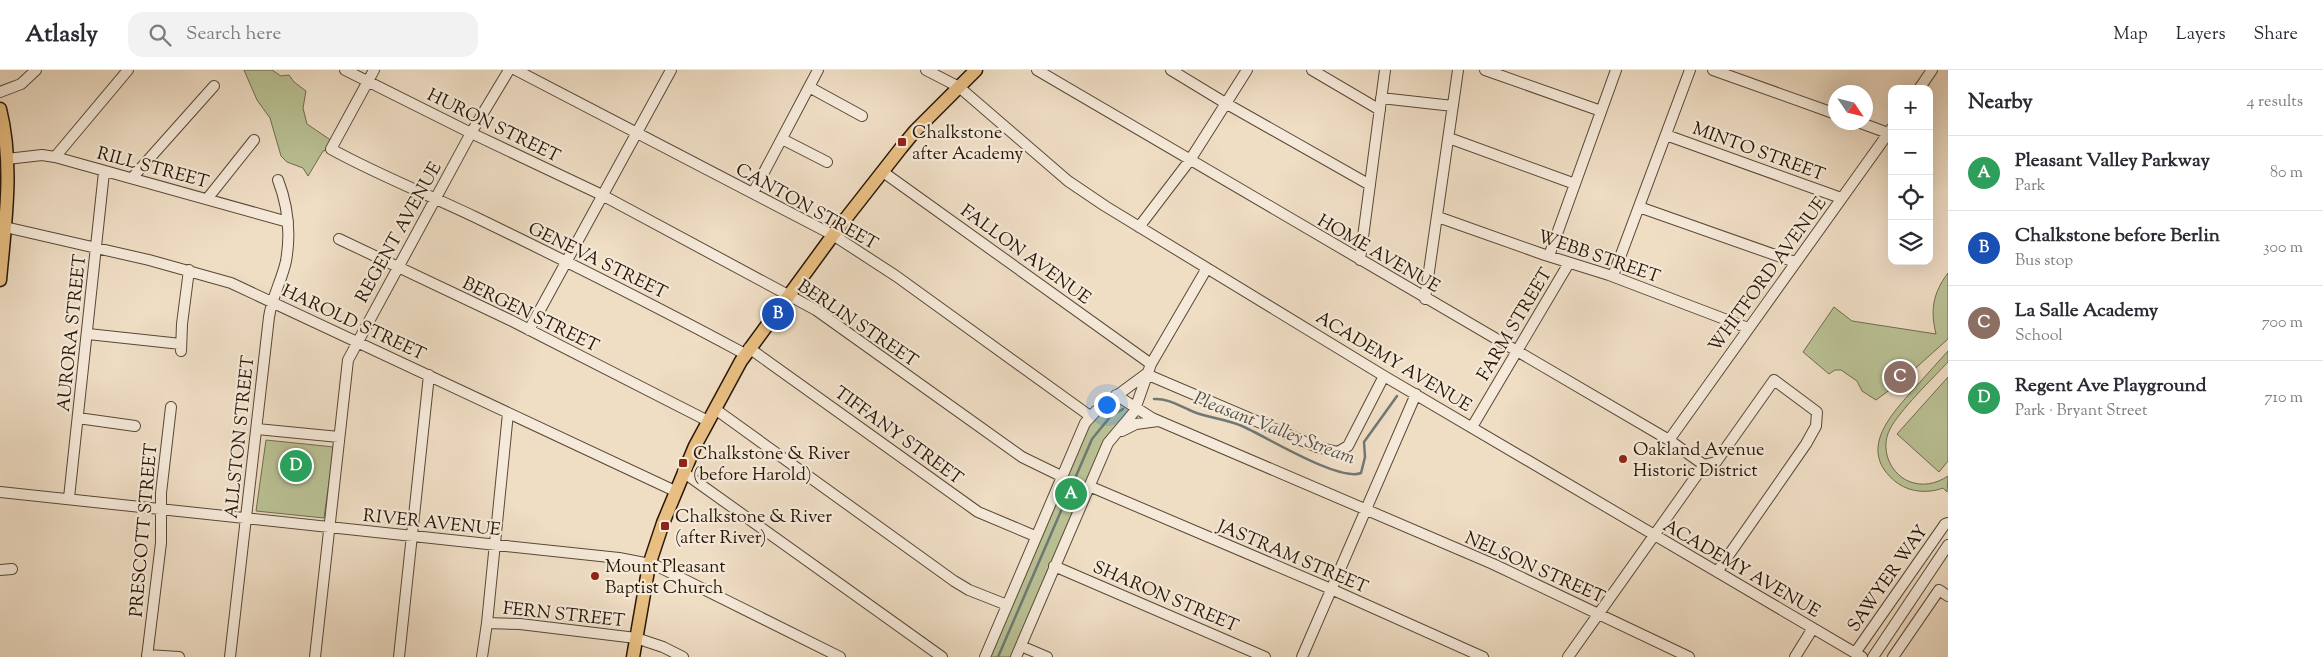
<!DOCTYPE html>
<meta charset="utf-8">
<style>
body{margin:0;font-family:"Sorts Mill Goudy",serif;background:#f2f2f3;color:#2b2b33}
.controls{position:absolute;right:15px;top:15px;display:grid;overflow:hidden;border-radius:10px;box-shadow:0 5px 20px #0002}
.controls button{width:45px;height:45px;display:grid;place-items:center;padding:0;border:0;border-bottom:1px solid #e1e1e2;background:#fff;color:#2b2b33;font:25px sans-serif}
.compass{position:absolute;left:1828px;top:15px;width:45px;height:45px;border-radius:50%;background:#fff;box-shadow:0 5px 20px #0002;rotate:125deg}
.you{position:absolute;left:1106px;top:334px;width:18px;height:18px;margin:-12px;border:4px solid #fff;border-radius:50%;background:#1a73e8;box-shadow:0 0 0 8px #1a73e833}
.badge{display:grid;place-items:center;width:32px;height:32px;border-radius:50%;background:#2563eb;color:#fff;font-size:16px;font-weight:700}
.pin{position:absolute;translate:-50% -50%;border:2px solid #fff;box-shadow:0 1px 5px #0006}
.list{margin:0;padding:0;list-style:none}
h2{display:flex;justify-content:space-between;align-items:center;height:65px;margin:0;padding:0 20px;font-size:21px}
h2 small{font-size:16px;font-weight:400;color:#7c7c81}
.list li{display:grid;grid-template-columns:32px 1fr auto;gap:15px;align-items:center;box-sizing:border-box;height:75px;padding:0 20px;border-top:1px solid #e1e1e2}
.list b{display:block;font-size:19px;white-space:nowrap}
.list p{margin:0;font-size:16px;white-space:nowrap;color:#7c7c81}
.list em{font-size:16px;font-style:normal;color:#7c7c81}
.icon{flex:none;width:28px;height:28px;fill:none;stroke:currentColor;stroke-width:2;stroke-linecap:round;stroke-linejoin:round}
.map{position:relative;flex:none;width:1948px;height:587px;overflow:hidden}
header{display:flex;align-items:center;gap:30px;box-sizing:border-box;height:70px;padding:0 25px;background:#fff;border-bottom:1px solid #e1e1e2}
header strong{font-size:24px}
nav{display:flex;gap:28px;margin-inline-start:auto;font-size:18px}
.search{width:350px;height:45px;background:#f2f2f3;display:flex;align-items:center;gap:12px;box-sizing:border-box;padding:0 18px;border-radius:15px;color:#7c7c81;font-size:19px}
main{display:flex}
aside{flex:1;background:#fff}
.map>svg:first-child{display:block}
</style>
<header>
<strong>Atlasly</strong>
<div class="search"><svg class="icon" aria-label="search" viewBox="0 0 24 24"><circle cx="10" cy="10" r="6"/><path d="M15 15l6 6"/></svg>Search here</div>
<nav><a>Map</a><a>Layers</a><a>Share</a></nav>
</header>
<main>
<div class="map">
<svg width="1948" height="587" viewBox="0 0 1948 587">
<rect width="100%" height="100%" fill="#efddc4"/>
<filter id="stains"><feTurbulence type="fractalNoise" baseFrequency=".004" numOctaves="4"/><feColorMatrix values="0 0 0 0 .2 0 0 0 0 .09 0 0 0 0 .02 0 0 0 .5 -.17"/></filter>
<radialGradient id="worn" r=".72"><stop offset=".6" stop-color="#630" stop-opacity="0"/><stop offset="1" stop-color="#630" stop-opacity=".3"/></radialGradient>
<path fill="#b9c194" stroke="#706c4e" d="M244 0H272L281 6 289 5 294 12 306 21 303 38 307 54 335 73 332 79 323 81 308 106 303 98 287 92 281 86 270 48 257 30Z
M1948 203V269L1899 313 1876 330 1862 321 1857 311 1841 300H1835L1829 304 1803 282 1834 237 1852 251 1936 264C1930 240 1933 223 1948 203Z
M1948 281V292C1932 309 1900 340 1890 359 1880 378 1889 402 1908 411 1922 417 1936 414 1948 406L1947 422 1943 418C1927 424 1909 422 1896 412 1857 381 1890 346 1912 321 1924 308 1936 294 1948 281Z
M1948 307V391L1939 402 1897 364Z
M1116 325 1136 338 1112 362 1016 587H986L1090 346Z
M266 370 334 377 324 448 256 441Z"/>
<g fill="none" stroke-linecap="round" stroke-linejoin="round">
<path stroke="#6f7875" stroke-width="2.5" d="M1154 329C1168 328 1181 337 1194 342 1209 348 1226 349 1242 356 1265 366 1339 412 1361 403L1365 387 1364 372 1397 326
M998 587 1092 369 1110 347 1123 339"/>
<defs>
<path id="minor" d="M345 0 471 63 602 125 816 240 1022 387 1061 406
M374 0 331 79C378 105 427 124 475 147 566 191 656 236 745 284
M516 0 833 165 896 206 1090 346
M926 0 959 17 1068 111 1105 136 1384 306 1862 587
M1037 0 1669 370 1704 395
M1171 0 1227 34 1370 115
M1312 0 1380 40
M1485 0 1601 41
M1713 0 1836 44
M809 17 862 46
M1919 19 1932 0
M0 22 21 14 36 0
M1381 28 1453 36
M1858 52 1888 63
M1666 65 1841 128
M1449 68 1575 114
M782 69 827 92
M55 87 128 0
M7 89 42 85 55 87 288 152
M883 102 1151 294
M132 108 214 16
M753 123 818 0
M207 129 254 70
M1639 137 1795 192
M1438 147 1545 185 1609 205 1748 258
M5 157 149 190 231 213 675 421
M1139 157 1190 90 1247 0
M339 169 510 250 708 351
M1549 186 1616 0
M1360 190 1385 0
M1613 206 1690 0
M1425 229 1458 0
M529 260 671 0
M88 264 181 274
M749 278 978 442 1035 466
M181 281 182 254 189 200
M1146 304 1317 377 1338 382 1348 376 1384 306
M1116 325 1152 348 1493 494 1689 587
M715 339 954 511 969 520 1007 535
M78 348 135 356
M1472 357 1569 193
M257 359 339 367
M1122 361 1136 354 1158 351
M1669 370 1892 58
M1704 395 1716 392 1774 310 1817 342 1816 356 1806 374 1717 502
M683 402 942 587
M1089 416 1331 519 1483 587
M0 422 619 488 655 495 840 587
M69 428 104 102
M1054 496 1265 587
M0 500 12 499
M487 553 520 554 636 568 663 577 683 587
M1021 576 1047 587
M1855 583 1945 454 1948 453
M147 585 179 587
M147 587 161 473V423L171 337
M230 587 269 247C272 227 282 210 286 191 291 163 288 136 278 110
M315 587 348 290 471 63 509 0
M399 587 429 305
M482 587 487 553 508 343
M985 587 1085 353 1096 341 1146 304
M1016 587 1108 373 1134 342 1151 294 1207 198
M1302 587 1416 324
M1568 587 1704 395
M1795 587 1813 558
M1873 587 1948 475
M1893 587 1939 520 1948 526"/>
<path id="major" d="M0 39C14 95 5 154 0 210
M633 587 649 495 663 453 695 376 741 291 836 161 901 78 915 61 976 0"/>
</defs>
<use href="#minor" stroke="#584836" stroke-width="12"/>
<use href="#major" stroke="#261707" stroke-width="15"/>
<use href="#minor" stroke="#f5e9d9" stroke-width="10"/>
<use href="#major" stroke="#e8be82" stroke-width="12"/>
</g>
<g fill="#8f2418" stroke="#f5e9d9" stroke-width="2">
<rect x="897" y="67" width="10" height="10" rx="2.5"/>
<circle cx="1623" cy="389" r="5"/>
<rect x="678" y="388" width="10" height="10" rx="2.5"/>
<rect x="660" y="451" width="10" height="10" rx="2.5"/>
<circle cx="595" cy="506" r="5"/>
</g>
<g text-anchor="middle" stroke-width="4.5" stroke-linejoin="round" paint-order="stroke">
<g font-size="18" fill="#261707" stroke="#f5e9d9">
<text transform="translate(494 55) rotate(26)" y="6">HURON STREET</text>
<text transform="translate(1759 81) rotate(20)" y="6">MINTO STREET</text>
<text transform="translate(153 97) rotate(15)" y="6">RILL STREET</text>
<text transform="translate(807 136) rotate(29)" y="6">CANTON STREET</text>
<text transform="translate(398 162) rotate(-61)" y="6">REGENT AVENUE</text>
<text transform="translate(1379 183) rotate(30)" y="6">HOME AVENUE</text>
<text transform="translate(1026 184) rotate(36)" y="6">FALLON AVENUE</text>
<text transform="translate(1599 186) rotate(19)" y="6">WEBB STREET</text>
<text transform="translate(598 190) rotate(26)" y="6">GENEVA STREET</text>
<text transform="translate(1767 204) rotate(-54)" y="6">WHITFORD AVENUE</text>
<text transform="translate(531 244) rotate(26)" y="6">BERGEN STREET</text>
<text transform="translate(354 252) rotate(25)" y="6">HAROLD STREET</text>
<text transform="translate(858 253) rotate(34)" y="6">BERLIN STREET</text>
<text transform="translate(1514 254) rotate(-59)" y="6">FARM STREET</text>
<text transform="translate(71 263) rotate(-84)" y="6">AURORA STREET</text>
<text transform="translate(1394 291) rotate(31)" y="6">ACADEMY AVENUE</text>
<text transform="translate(899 365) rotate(36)" y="6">TIFFANY STREET</text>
<text transform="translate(239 367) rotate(-84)" y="6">ALLSTON STREET</text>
<text transform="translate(432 452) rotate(6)" y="6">RIVER AVENUE</text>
<text transform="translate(143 460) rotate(-85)" y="6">PRESCOTT STREET</text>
<text transform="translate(1293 486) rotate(23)" y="6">JASTRAM STREET</text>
<text transform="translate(1535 497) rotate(24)" y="6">NELSON STREET</text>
<text transform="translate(1742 498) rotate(30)" y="6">ACADEMY AVENUE</text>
<text transform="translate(1887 508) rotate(-55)" y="6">SAWYER WAY</text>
<text transform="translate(1166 526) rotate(23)" y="6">SHARON STREET</text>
<text transform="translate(564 544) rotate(6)" y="6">FERN STREET</text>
</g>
<g font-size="18" fill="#261707" stroke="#f5e9d9" text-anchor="start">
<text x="912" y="68">Chalkstone<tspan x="912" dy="21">after Academy</tspan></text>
<text x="1633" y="385">Oakland Avenue<tspan x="1633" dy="21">Historic District</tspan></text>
<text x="693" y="389">Chalkstone &amp; River<tspan x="693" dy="21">(before Harold)</tspan></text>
<text x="675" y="452">Chalkstone &amp; River<tspan x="675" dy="21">(after River)</tspan></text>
<text x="605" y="502">Mount Pleasant<tspan x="605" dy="21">Baptist Church</tspan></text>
</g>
<g font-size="19" font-style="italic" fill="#505047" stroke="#f5e9d9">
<text transform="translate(1275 357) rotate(21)" y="7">Pleasant Valley Stream</text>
</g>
</g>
<rect width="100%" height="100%" filter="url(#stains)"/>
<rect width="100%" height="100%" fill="url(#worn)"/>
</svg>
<div class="controls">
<button>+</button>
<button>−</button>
<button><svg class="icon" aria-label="locate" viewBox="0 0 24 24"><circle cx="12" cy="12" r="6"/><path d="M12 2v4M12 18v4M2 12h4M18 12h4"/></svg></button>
<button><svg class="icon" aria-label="layers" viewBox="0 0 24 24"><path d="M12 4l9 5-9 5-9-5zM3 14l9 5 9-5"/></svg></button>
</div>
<svg class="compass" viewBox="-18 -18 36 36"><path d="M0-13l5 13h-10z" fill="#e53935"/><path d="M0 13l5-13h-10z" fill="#7c7c81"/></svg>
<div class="you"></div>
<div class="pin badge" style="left:1071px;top:424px;background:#2e9e5b">A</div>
<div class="pin badge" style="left:778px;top:244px;background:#1a4fb4">B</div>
<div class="pin badge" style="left:1900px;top:307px;background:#8d6e63">C</div>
<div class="pin badge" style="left:296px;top:396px;background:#2e9e5b">D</div>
</div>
<aside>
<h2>Nearby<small>4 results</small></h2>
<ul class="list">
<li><span class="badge" style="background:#2e9e5b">A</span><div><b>Pleasant Valley Parkway</b><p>Park</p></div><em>80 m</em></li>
<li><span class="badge" style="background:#1a4fb4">B</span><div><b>Chalkstone before Berlin</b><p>Bus stop</p></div><em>300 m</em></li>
<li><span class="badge" style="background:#8d6e63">C</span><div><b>La Salle Academy</b><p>School</p></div><em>700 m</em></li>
<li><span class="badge" style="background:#2e9e5b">D</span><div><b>Regent Ave Playground</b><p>Park · Bryant Street</p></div><em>710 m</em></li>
</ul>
</aside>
</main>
